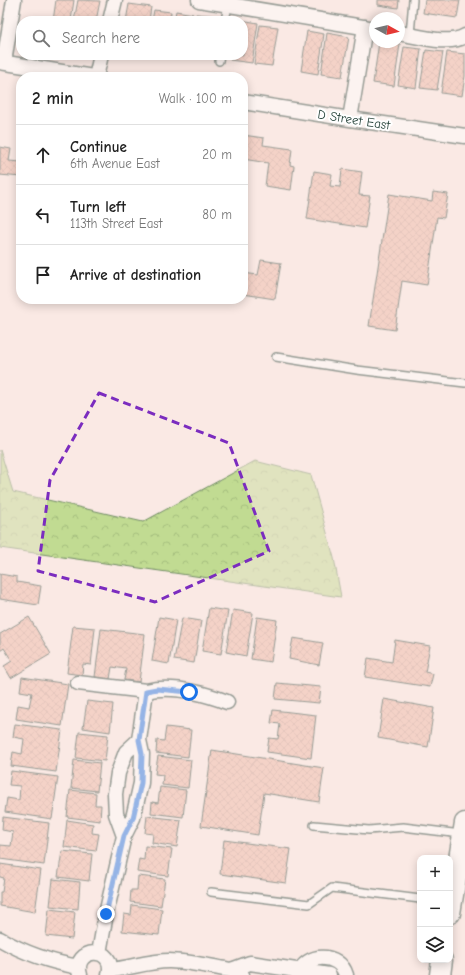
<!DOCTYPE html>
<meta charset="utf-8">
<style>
body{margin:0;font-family:"Comic Neue",sans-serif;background:#f6f6f6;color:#222}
.controls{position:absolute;right:12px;bottom:12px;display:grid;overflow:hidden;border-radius:8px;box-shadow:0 2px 10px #0003}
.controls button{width:36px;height:36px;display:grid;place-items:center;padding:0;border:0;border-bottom:1px solid #e0e0e0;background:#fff;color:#222;font:20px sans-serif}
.compass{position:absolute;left:369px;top:12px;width:36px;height:36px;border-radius:50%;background:#fff;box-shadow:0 2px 10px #0003;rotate:98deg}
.stop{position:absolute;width:12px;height:12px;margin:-9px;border:3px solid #1a73e8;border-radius:50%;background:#fff}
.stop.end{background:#1a73e8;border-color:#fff;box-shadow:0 1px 4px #0008}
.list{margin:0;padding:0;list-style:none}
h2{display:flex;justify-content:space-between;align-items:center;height:52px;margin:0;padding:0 16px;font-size:17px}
h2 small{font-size:13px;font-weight:400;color:#767676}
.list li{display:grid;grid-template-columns:26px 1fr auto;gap:12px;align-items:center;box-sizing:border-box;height:60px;padding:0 16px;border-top:1px solid #e0e0e0}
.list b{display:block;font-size:15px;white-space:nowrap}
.list p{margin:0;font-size:13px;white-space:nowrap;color:#767676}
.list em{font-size:13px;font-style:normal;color:#767676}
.icon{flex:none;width:22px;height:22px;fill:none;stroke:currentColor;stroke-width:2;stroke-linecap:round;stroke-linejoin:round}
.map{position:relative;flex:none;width:465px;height:975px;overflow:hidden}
.search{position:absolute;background:#fff;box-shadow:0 2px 10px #0003;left:16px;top:16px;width:232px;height:44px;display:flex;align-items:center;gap:10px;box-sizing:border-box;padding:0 14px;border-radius:16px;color:#767676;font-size:15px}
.panel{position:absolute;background:#fff;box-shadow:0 2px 10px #0003;left:16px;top:72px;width:232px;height:232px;border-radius:16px}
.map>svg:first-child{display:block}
</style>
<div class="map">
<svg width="465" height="975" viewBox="0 0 465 975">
<defs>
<pattern id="forest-crowns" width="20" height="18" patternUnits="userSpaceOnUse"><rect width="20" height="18" fill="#c1db92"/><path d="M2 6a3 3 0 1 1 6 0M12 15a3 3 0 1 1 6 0" fill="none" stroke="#a5bd7e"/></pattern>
<pattern id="building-cross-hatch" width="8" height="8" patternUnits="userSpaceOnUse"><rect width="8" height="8" fill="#eeb6a5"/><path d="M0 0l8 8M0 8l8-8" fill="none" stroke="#cc9d8f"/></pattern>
</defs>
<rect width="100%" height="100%" fill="#fae9e4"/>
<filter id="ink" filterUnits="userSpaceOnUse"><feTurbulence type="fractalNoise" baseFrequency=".025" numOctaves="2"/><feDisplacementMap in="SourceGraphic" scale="8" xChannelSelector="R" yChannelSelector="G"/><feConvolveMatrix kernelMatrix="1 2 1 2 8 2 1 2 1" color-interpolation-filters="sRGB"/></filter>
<g filter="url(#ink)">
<path fill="url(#forest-crowns)" stroke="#708c63" d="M0 450 13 492 143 522 255 461 311 475 334 558 341 597 0 548Z"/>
<path fill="url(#building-cross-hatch)" stroke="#1f3d34" d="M56 0H74L71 21H53Z
M78 0 100 1 96 21H74Z
M378 0H399L398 8 378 5Z
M425 0H460L457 18 423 13Z
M129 4 151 7 149 21H126Z
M154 10 171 12 170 21H152Z
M176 11 193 14 192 21H174Z
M196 14 218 16 217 21H195Z
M236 19 258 23 252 63 230 60V55H243V21H236Z
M260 25 278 27 272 66 254 64Z
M307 31 324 34 318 74 301 71Z
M327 33 349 37 342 77 321 74Z
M379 42 400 44 394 86 373 83Z
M404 47 421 49 416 88 398 85Z
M426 50 443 52 437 90 420 88Z
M447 52 465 54V76L462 96 441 93Z
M243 135 264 138 263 145 292 149 290 165 294 166 291 190 265 186 268 163 243 159Z
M0 147 11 149 9 161 21 162V177L0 175Z
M342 169 362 172 359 195 370 196 365 228 307 219 314 171 332 174 330 186 340 187Z
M433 192 448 194 444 218 437 217 427 285 402 281 395 330 369 326 389 194 432 201Z
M261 260 281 263 275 299 243 294V273L258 275Z
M0 574 17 577V582L41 586 38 605 0 599Z
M209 608 228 611 221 654 202 651Z
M233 610 253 613 246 656 226 652Z
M29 617 51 654 11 678 4 666 12 661 4 648 0 651V634Z
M159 617 176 620 169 664 152 661Z
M257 617 277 620 271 662 251 659Z
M182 618 201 621 194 663 174 660Z
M73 626 95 628 91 665 83 664 82 675 67 673Z
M101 629 145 634 139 682 124 680 126 669 112 667 110 679 95 677Z
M293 638 323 643 319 665 289 659Z
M395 640 430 646 425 672 433 674 430 687 365 677 368 658 392 662Z
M22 677 68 684 62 726 16 719 18 705 29 707 32 693 20 691Z
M277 683 321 687 319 703 275 699Z
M384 699 434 708 428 747 378 738Z
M87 701 113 704 110 732 83 728Z
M273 710 316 715 311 758 267 752 269 738 278 739 280 724 271 723Z
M15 724 62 730 56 772 11 766 13 752 22 754 24 739 13 737Z
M166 727 191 730 188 757 156 753 157 740 164 741Z
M79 732 108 735 105 761 76 758Z
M212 750 324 768 319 802 264 793 258 835 201 826Z
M158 756 191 760 188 788 162 785 163 775 155 774Z
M74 760 100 763 97 791 71 788Z
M11 771 58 777 52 819 5 812 7 798 19 800 20 786 9 785Z
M160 787 186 790 183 817 151 813 152 802 158 803Z
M70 790 96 793 95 805H101L100 821 67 817Z
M147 816 181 820 177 847 152 843 153 834 145 833Z
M3 817 49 823 44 865 0 859V845L11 846 13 832 2 830Z
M67 820 93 824 92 833 99 834 96 851 64 847Z
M224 840 291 849 286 883 220 874Z
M145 846 172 849 168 876 137 872 139 859 144 860Z
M62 851 92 854 89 881 58 877Z
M0 864 41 870 35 912 0 906V892H2L4 878 0 877Z
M138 876 165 879 161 906 130 902 131 890H137Z
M53 879 80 882 78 909 50 906Z
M132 905 162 909 159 935 122 931 124 914 131 915Z
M49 909 75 912 72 939 46 936Z"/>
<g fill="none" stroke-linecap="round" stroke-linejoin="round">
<defs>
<path id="service" d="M225 21 228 5
M410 34 413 0
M219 61 220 55
M276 357 357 370 465 383
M314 825 369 830 403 827 461 834
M211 892 309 904 332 888 420 899"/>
<path id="minor" d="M199 0 375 29
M110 21 115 0
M399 33C418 36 448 46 465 36
M0 62 93 77
M4 62 14 0
M96 77 101 55
M243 102 350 119 465 136
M350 119 365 27
M78 683 146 691C171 685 203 693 227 702
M139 740 146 691
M0 939C26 954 50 962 79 967
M99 953 106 914 124 836 133 818 141 783 142 754 139 740 126 752 118 773 115 794 116 814 124 836
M111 970C130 968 149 961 169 961 187 961 213 967 231 970
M80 975C71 947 117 944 109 975
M242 975 231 970 250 963 329 975
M298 975C306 952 339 952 346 975"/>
<path id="secondary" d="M450 913 465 823
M440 975 442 960"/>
</defs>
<use href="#service" stroke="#1f3d34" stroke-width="10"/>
<use href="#minor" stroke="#1f3d34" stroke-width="17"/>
<use href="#secondary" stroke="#1f3d34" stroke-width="23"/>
<use href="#service" stroke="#fff" stroke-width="7"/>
<use href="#minor" stroke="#fff" stroke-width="14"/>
<use href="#secondary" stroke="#fff" stroke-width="20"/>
</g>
</g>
<g fill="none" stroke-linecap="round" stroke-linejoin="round" filter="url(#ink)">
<path stroke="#1a73e8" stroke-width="5" d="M106 914 124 836 133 818 141 783 142 754 139 740 146 691 157 689 189 692"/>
</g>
<path d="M0 0H465V975H0ZM99 393 229 443 269 551 155 602 38 571 50 480Z" fill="#fae9e4" fill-opacity=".55" fill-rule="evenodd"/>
<path fill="none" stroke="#7b2cbf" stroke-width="3" stroke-dasharray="8 5" stroke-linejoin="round" d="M99 393 229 443 269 551 155 602 38 571 50 480Z"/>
<g text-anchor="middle" stroke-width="4" stroke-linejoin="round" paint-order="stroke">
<g font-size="13" fill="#1f3d34" stroke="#fff">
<text transform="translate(354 119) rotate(9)" y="5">D Street East</text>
</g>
</g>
</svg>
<div class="controls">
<button>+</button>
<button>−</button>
<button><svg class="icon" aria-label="layers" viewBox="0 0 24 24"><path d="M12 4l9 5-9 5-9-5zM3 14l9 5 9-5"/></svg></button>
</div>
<svg class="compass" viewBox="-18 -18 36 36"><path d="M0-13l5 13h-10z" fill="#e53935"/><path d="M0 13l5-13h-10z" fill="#767676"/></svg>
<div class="stop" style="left:189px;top:692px"></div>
<div class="stop end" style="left:106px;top:914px"></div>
<div class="search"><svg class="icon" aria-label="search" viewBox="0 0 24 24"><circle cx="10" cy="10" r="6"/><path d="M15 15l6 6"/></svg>Search here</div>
<section class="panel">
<h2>2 min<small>Walk · 100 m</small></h2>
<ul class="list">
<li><svg class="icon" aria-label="ahead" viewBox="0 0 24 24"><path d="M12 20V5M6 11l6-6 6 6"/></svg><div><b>Continue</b><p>6th Avenue East</p></div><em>20 m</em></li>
<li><svg class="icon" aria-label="left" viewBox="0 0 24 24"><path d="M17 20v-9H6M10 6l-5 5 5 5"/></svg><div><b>Turn left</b><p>113th Street East</p></div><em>80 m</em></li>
<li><svg class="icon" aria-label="arrive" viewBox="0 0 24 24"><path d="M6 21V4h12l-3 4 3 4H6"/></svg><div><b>Arrive at destination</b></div></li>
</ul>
</section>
</div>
